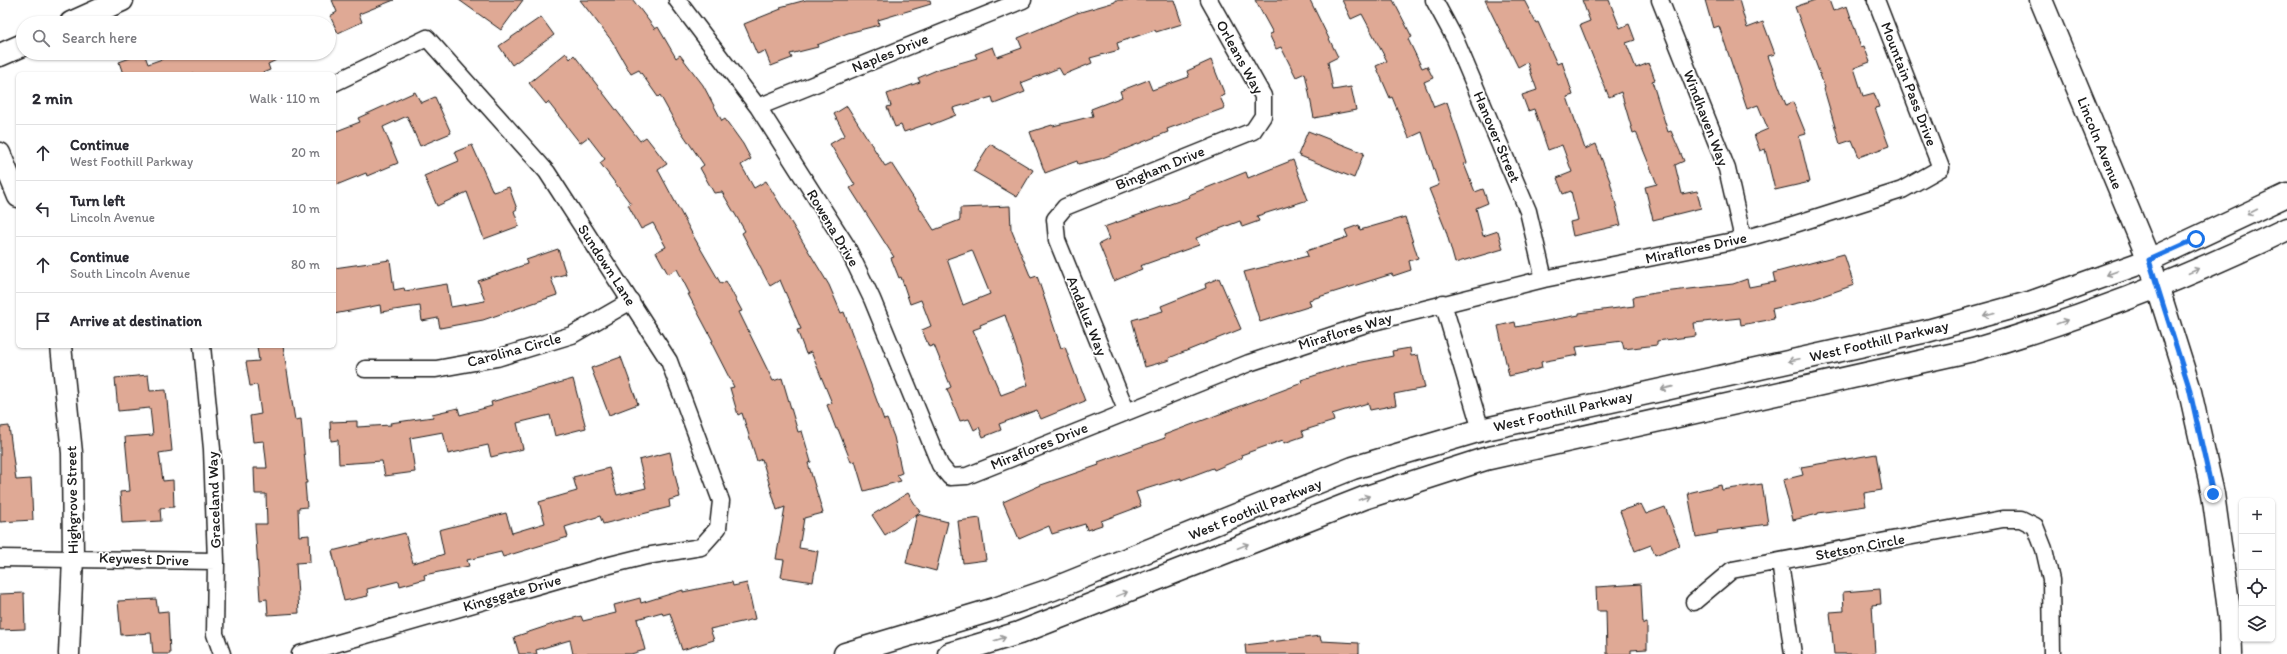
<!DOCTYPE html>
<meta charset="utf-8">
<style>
body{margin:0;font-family:Itim,sans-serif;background:#f7f7f7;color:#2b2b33}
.controls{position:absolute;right:12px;bottom:12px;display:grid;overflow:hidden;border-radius:6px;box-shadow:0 1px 3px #0004}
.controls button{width:36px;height:36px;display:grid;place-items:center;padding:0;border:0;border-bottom:1px solid #e1e1e2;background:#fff;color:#2b2b33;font:20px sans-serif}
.stop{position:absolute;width:12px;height:12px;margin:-9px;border:3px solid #1a73e8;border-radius:50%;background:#fff}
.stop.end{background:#1a73e8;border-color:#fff;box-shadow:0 1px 4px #0008}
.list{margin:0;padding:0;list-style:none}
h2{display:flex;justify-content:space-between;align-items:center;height:52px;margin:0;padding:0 16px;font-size:17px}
h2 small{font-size:13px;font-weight:400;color:#7c7c81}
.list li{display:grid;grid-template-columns:26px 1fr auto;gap:12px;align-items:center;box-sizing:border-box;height:56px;padding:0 16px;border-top:1px solid #e1e1e2}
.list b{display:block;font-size:15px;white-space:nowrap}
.list p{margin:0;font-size:13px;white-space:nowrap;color:#7c7c81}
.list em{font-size:13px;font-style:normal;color:#7c7c81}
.icon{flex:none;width:22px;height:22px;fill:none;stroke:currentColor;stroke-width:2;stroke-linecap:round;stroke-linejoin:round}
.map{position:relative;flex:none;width:2287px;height:654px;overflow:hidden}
.search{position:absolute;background:#fff;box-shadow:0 1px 3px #0004;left:16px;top:16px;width:320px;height:44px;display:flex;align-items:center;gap:10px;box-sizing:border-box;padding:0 14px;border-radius:22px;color:#7c7c81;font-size:15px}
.panel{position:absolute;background:#fff;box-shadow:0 1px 3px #0004;left:16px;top:72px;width:320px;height:276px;border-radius:6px}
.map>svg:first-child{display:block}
</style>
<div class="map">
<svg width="2287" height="654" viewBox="0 0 2287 654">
<rect width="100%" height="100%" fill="#fff"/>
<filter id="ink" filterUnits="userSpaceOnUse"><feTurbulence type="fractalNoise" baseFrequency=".025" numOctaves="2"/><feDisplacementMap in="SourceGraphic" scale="8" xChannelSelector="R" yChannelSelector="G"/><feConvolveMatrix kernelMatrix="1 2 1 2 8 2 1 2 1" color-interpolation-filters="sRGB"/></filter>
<g filter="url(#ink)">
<path fill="#dfa995" stroke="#1c1c1c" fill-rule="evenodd" d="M332 0H394L359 14 362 22 338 33 330 16 337 12Z
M459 0H523L501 30Z
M580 0H633L655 29 658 27 676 58 680 55 703 85 722 121 725 119 743 144 751 159 741 165 754 188 766 181 829 285 841 313 844 312 884 420 887 419 894 437 902 473 897 475 901 481 864 491 855 461 851 462 838 429H836L827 405 832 403 811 352 806 354 797 330 801 329 780 280 770 286 742 233 745 231 722 192 714 193 700 168 704 165 676 124 660 95 658 97 639 70 631 74 612 41Z
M806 0H930L931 4 878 20 879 25 848 33 817 45 818 47 790 54 792 58 771 66 765 51 757 54 744 24 781 9 780 7Z
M1115 0H1174L1182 24 1156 32 1155 30 1117 43 1119 50 1090 58 1092 63 1063 75 1059 68 1021 83 1025 92 994 104 992 97 953 108 956 115 931 125 930 123 904 132 901 125 895 127 887 107 891 106 887 94 920 82 918 78 939 69 977 58 975 54 993 47 997 57 1022 48 1018 38 1077 13 1115 2Z
M1255 0H1310L1338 57 1328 62 1333 90 1351 87 1356 110 1314 118 1305 73 1296 77 1281 47 1276 49 1269 34 1273 33Z
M1342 0H1393L1412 37 1408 39 1422 68 1427 66 1433 78 1424 82 1434 107 1447 102 1467 163 1464 164 1475 192 1483 189 1488 203 1476 208 1483 236 1498 231 1503 249 1455 263 1446 231 1429 189 1439 185 1422 132 1409 138 1392 97 1390 98 1376 66 1387 61 1362 14 1351 19Z
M1485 0H1524L1536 23 1538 22 1557 64 1562 62 1573 95 1567 97 1585 149 1596 144 1610 181 1621 225 1573 236 1570 222 1578 220 1571 191 1563 194 1557 178 1572 172 1562 145 1548 150 1534 109 1528 111 1522 95 1537 90 1527 62 1518 67Z
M1582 0H1609L1620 28 1629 24 1635 40 1626 43 1636 68 1649 63 1655 80 1652 81 1668 132 1671 131 1684 161 1675 165 1682 194 1697 191 1701 208 1653 220 1645 187 1657 184 1636 132 1633 133 1621 92 1609 97 1580 25 1590 21Z
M1705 0H1739L1747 28 1763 22 1775 54 1768 56 1786 105 1793 102 1806 134 1799 136 1810 182 1775 190 1765 149 1760 151 1754 135 1768 129 1758 105 1747 109 1719 26 1713 28Z
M1815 0H1829L1833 11 1847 6 1861 47 1864 46 1870 62 1854 68 1863 96 1874 93 1879 107 1875 108 1889 146 1859 157 1852 140 1840 144 1824 89 1825 88 1795 7Z
M541 17 554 35 512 65 499 46Z
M144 53 148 64 179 53H291L268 64 270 70 260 74H123L119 62Z
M566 53 570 59 574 55 640 141 646 137 667 164 658 170 695 239 721 284 726 281 742 311 739 312 773 381 782 378 798 432 802 431 811 462 808 463 823 513 804 518 799 548 818 551 813 582 781 577 784 560 776 559 785 507 777 510 762 459 757 461 742 413 738 415 730 388 734 387 711 342 713 341 688 294H690L677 269 668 274 656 252 666 247 653 223 641 229 628 205 631 204 600 163 605 159 588 137 580 143 548 102 546 104 529 83Z
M1211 60 1225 95 1220 97 1225 108 1167 129 1168 132 1100 159 1078 164 1077 161 1045 173 1030 132 1052 125 1053 126 1093 116 1091 109 1122 97 1120 91 1148 80 1152 90 1189 77 1187 71Z
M415 92 421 103 435 97 451 133 420 146 407 116 383 127 398 163 367 176 366 173 334 186V132L360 122 358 118Z
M847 106 885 166 891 163 934 230 960 220V208L1010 206 1011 229 1031 278 1037 276 1061 348 1065 347 1085 401 1041 419 1037 410 999 424 1001 430 983 437 979 427 974 430 969 419 960 421 947 389 951 387 934 345 929 347 922 330 931 326 921 300 910 304 901 277 899 278 891 258 894 257 850 188 855 185 830 144 845 135 834 114ZM972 250 990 294 963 305 947 259ZM1005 315 1028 385 1001 395 973 330 981 327 980 325Z
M1308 131 1364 153 1354 178 1298 155Z
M990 144 1033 170 1017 197 973 171Z
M472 145 493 192 509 187 517 209 514 211 519 226 484 239 467 192 437 206 424 176 459 161 455 152Z
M1293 160 1308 200 1257 216 1259 221 1242 227 1240 221 1196 238 1199 245 1140 266 1142 269 1114 281 1099 244 1109 239 1104 227 1190 197 1189 195 1246 172 1248 178Z
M1405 217 1418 258 1409 261 1411 270 1393 276 1392 274 1309 300 1311 306 1260 322 1244 272 1308 256 1306 251 1348 237 1345 230 1359 225 1360 230Z
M558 249 566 274 551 278 557 295 483 320 440 328 438 318 422 321 420 306 381 312 380 305 334 314V268L390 260 394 290 404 288 405 291 447 284 451 307 485 301 478 281 527 264 526 260Z
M1844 254 1854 285 1811 300 1772 309 1774 319 1741 325 1740 318 1694 323 1696 336 1657 341V345L1624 349 1622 341 1576 347 1578 355 1541 362 1542 368 1509 376 1498 326 1515 322 1516 327 1579 315V313L1634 306 1633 297 1655 293 1733 284 1747 279 1749 287 1775 282 1773 273Z
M1219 278 1241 329 1169 358 1170 360 1145 367 1132 320 1163 311 1161 306 1206 288 1205 284Z
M257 346H283L295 420 301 419 307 483H305L307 507 298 508 299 536 309 535 310 562 296 563 299 613 268 615 267 599 260 600 255 524H267L266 494H255L254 468H267L264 441 253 442 250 416 261 414 257 385 250 386 246 362 259 361Z
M1410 348 1411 356 1418 355 1425 388 1394 394 1396 405 1370 410 1368 403 1332 414 1334 421 1302 431 1304 436 1284 443 1283 440 1241 455 1242 458 1214 470 1213 468 1181 480V478L1136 492 1141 506 1101 521 1102 525 1087 530 1085 524 1052 534 1049 526 1019 539 1003 502 1041 485 1099 465 1098 462 1165 438 1164 435 1302 383 1301 380 1347 365 1393 356 1392 351Z
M621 357 638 404 609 415 591 368Z
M148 375 150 391 166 390 172 451 159 453 163 481 173 480 174 507 160 508 161 521 122 523 120 492 130 491 125 437 153 435 150 408 118 411 115 378Z
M573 379 586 428 555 436 550 415 517 423 523 449 491 457 488 445 448 454 443 432 410 438 415 472 385 476 382 461 339 464 338 440 331 441 330 422 357 421V427L391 425 390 423 433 417 432 414 458 408 460 415 492 406 491 402Z
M9 426 16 480 31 479 33 520 0 522V427Z
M670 452 680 497 669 500 670 507 603 524 600 516 565 527 568 537 503 557 501 552 467 560 469 566 424 575 425 579 400 586 399 581 367 589 368 596 344 601 332 551 405 533 413 563 438 556 444 554 439 530 506 513 512 533 545 523 539 502 577 491 573 477 609 468 617 495 646 488 639 460Z
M1876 454 1882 490 1864 493 1866 506 1818 513V514L1793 520 1783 480 1803 475 1801 467Z
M1762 484 1768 524 1717 531 1718 533 1696 537 1688 493 1721 485 1722 490Z
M908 493 920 512 885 535 872 515Z
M1641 504 1646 514 1665 507 1680 545 1655 555 1651 545 1635 551 1620 511Z
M917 514 948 522 936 571 906 563Z
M980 518 986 560 963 563 958 521Z
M732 582 733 586 747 583 755 619 710 629 714 640 682 650 670 613 663 615 662 612 637 619 645 650 631 654H573L570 640 536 650 537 654H519L514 637 556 623 581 616 583 621 616 613 614 605 640 598 641 603 683 590V592Z
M1641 584 1643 624 1647 623V649L1631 650V654H1607L1606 611H1597L1596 587Z
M1880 589 1881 604 1872 605 1875 654H1834L1830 612 1844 611 1843 592Z
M24 593 25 629 0 630V594Z
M156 599 158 612 168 611 170 654H153L151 633 121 635 118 601Z
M1320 636 1321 641 1359 643V654H1246L1245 645Z"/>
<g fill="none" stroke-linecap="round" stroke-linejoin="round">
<defs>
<path id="minor" d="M677 0 758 107 846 245 872 299 940 465 950 477 967 476 1249 363 1369 323 1544 279 1743 239 1789 226 1902 190 1941 168 1876 0
M1434 0 1455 39 1528 211 1544 279
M1660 0 1727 169 1743 239
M758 107 1023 0
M1443 303 1481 430
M202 346 212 449 216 561 215 634 222 654
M365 369H436L497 358 572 335 631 301
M1126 410 1057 240 1055 219 1065 207 1253 131 1263 116V96L1209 0
M0 558 216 561
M1780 562 1793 654
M1694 602 1732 570 2003 519H2021L2035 526 2044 549 2051 580 2052 654
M300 654 602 567 646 556 701 547 718 528 721 501 669 361 547 172 427 38 334 83"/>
<path id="tertiary" d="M0 153 18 197
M61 346 72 453 73 557 69 654"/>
<path id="secondary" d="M2041 0 2149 260 2189 387 2213 494 2230 617 2231 654
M71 23 122 0
M0 55 23 45"/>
<path id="primary" d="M845 654 995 609 1053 589 1353 468 1481 430 1927 331 2032 302 2149 260 2287 195
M949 654 1019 633 1364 498 1485 459 1973 350C2081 319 2187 278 2287 229"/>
</defs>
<use href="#minor" stroke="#1c1c1c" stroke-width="19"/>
<use href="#tertiary" stroke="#1c1c1c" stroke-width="23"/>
<use href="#secondary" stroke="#1c1c1c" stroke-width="25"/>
<use href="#primary" stroke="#1c1c1c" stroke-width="25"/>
<use href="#minor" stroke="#fff" stroke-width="16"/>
<use href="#tertiary" stroke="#fff" stroke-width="20"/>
<use href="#secondary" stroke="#fff" stroke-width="22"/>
<use href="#primary" stroke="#fff" stroke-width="22"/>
</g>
<defs><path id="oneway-shaft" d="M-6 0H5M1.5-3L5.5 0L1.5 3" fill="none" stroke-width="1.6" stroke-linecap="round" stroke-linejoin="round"/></defs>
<g stroke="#999">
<use href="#oneway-shaft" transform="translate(2252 212) rotate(153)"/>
<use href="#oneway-shaft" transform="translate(2194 271) rotate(-23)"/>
<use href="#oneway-shaft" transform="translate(2112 273) rotate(160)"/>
<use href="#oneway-shaft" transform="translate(1989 314) rotate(165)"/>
<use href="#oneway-shaft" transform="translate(2062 322) rotate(-20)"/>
<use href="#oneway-shaft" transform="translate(1794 360) rotate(168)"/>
<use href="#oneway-shaft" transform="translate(1667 388) rotate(167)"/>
<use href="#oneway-shaft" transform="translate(1364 498) rotate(-20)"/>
<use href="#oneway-shaft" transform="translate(1243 546) rotate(-22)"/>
<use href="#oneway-shaft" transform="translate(1122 594) rotate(-21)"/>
<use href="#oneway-shaft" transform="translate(1000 639) rotate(-17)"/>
</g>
</g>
<g fill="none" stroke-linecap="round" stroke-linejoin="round" filter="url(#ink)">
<path stroke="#1a73e8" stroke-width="5" d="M2196 239 2149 260 2189 387 2213 494"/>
</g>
<g text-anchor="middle" stroke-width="3.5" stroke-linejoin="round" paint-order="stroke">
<g font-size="15" fill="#1c1c1c" stroke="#fff">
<text transform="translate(890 53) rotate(-22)" y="5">Naples Drive</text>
<text transform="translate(1240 57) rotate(61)" y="5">Orleans Way</text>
<text transform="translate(1909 84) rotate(69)" y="5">Mountain Pass Drive</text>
<text transform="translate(1706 118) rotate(69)" y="5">Windhaven Way</text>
<text transform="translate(1497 137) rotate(67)" y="5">Hanover Street</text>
<text transform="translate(2100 143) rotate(68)" y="5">Lincoln Avenue</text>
<text transform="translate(1160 168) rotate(-22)" y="5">Bingham Drive</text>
<text transform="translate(833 228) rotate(59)" y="5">Rowena Drive</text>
<text transform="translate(1696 248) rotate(-12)" y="5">Miraflores Drive</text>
<text transform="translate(607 265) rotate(57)" y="5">Sundown Lane</text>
<text transform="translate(1087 316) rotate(68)" y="5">Andaluz Way</text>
<text transform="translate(1345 331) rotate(-17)" y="5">Miraflores Way</text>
<text transform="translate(1879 341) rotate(-13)" y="5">West Foothill Parkway</text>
<text transform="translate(514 350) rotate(-15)" y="5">Carolina Circle</text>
<text transform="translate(1563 411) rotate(-13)" y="5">West Foothill Parkway</text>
<text transform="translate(1039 446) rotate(-22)" y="5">Miraflores Drive</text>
<text transform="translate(72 500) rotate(-91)" y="5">Highgrove Street</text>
<text transform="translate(214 500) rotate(-92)" y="5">Graceland Way</text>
<text transform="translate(1255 509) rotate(-22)" y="5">West Foothill Parkway</text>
<text transform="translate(1860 547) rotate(-11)" y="5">Stetson Circle</text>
<text transform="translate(144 559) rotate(2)" y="5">Keywest Drive</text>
<text transform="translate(512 593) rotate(-16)" y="5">Kingsgate Drive</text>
</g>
</g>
</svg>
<div class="controls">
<button>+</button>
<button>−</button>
<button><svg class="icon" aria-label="locate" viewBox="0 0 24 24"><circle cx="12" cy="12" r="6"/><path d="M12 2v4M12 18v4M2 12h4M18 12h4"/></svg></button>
<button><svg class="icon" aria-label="layers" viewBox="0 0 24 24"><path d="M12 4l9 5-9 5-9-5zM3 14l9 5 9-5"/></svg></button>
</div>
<div class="stop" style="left:2196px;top:239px"></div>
<div class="stop end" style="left:2213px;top:494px"></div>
<div class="search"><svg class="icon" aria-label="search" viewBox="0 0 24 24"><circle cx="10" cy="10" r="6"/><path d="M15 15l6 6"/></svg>Search here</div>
<section class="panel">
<h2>2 min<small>Walk · 110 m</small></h2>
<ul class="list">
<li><svg class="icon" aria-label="ahead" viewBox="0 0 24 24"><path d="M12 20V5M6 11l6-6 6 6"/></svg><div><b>Continue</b><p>West Foothill Parkway</p></div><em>20 m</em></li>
<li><svg class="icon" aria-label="left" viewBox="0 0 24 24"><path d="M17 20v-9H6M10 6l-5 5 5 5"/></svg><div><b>Turn left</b><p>Lincoln Avenue</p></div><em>10 m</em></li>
<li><svg class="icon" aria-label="ahead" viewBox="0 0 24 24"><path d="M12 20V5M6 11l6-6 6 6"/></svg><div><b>Continue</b><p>South Lincoln Avenue</p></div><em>80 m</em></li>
<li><svg class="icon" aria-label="arrive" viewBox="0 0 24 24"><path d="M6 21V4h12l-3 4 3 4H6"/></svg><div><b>Arrive at destination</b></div></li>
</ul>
</section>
</div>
